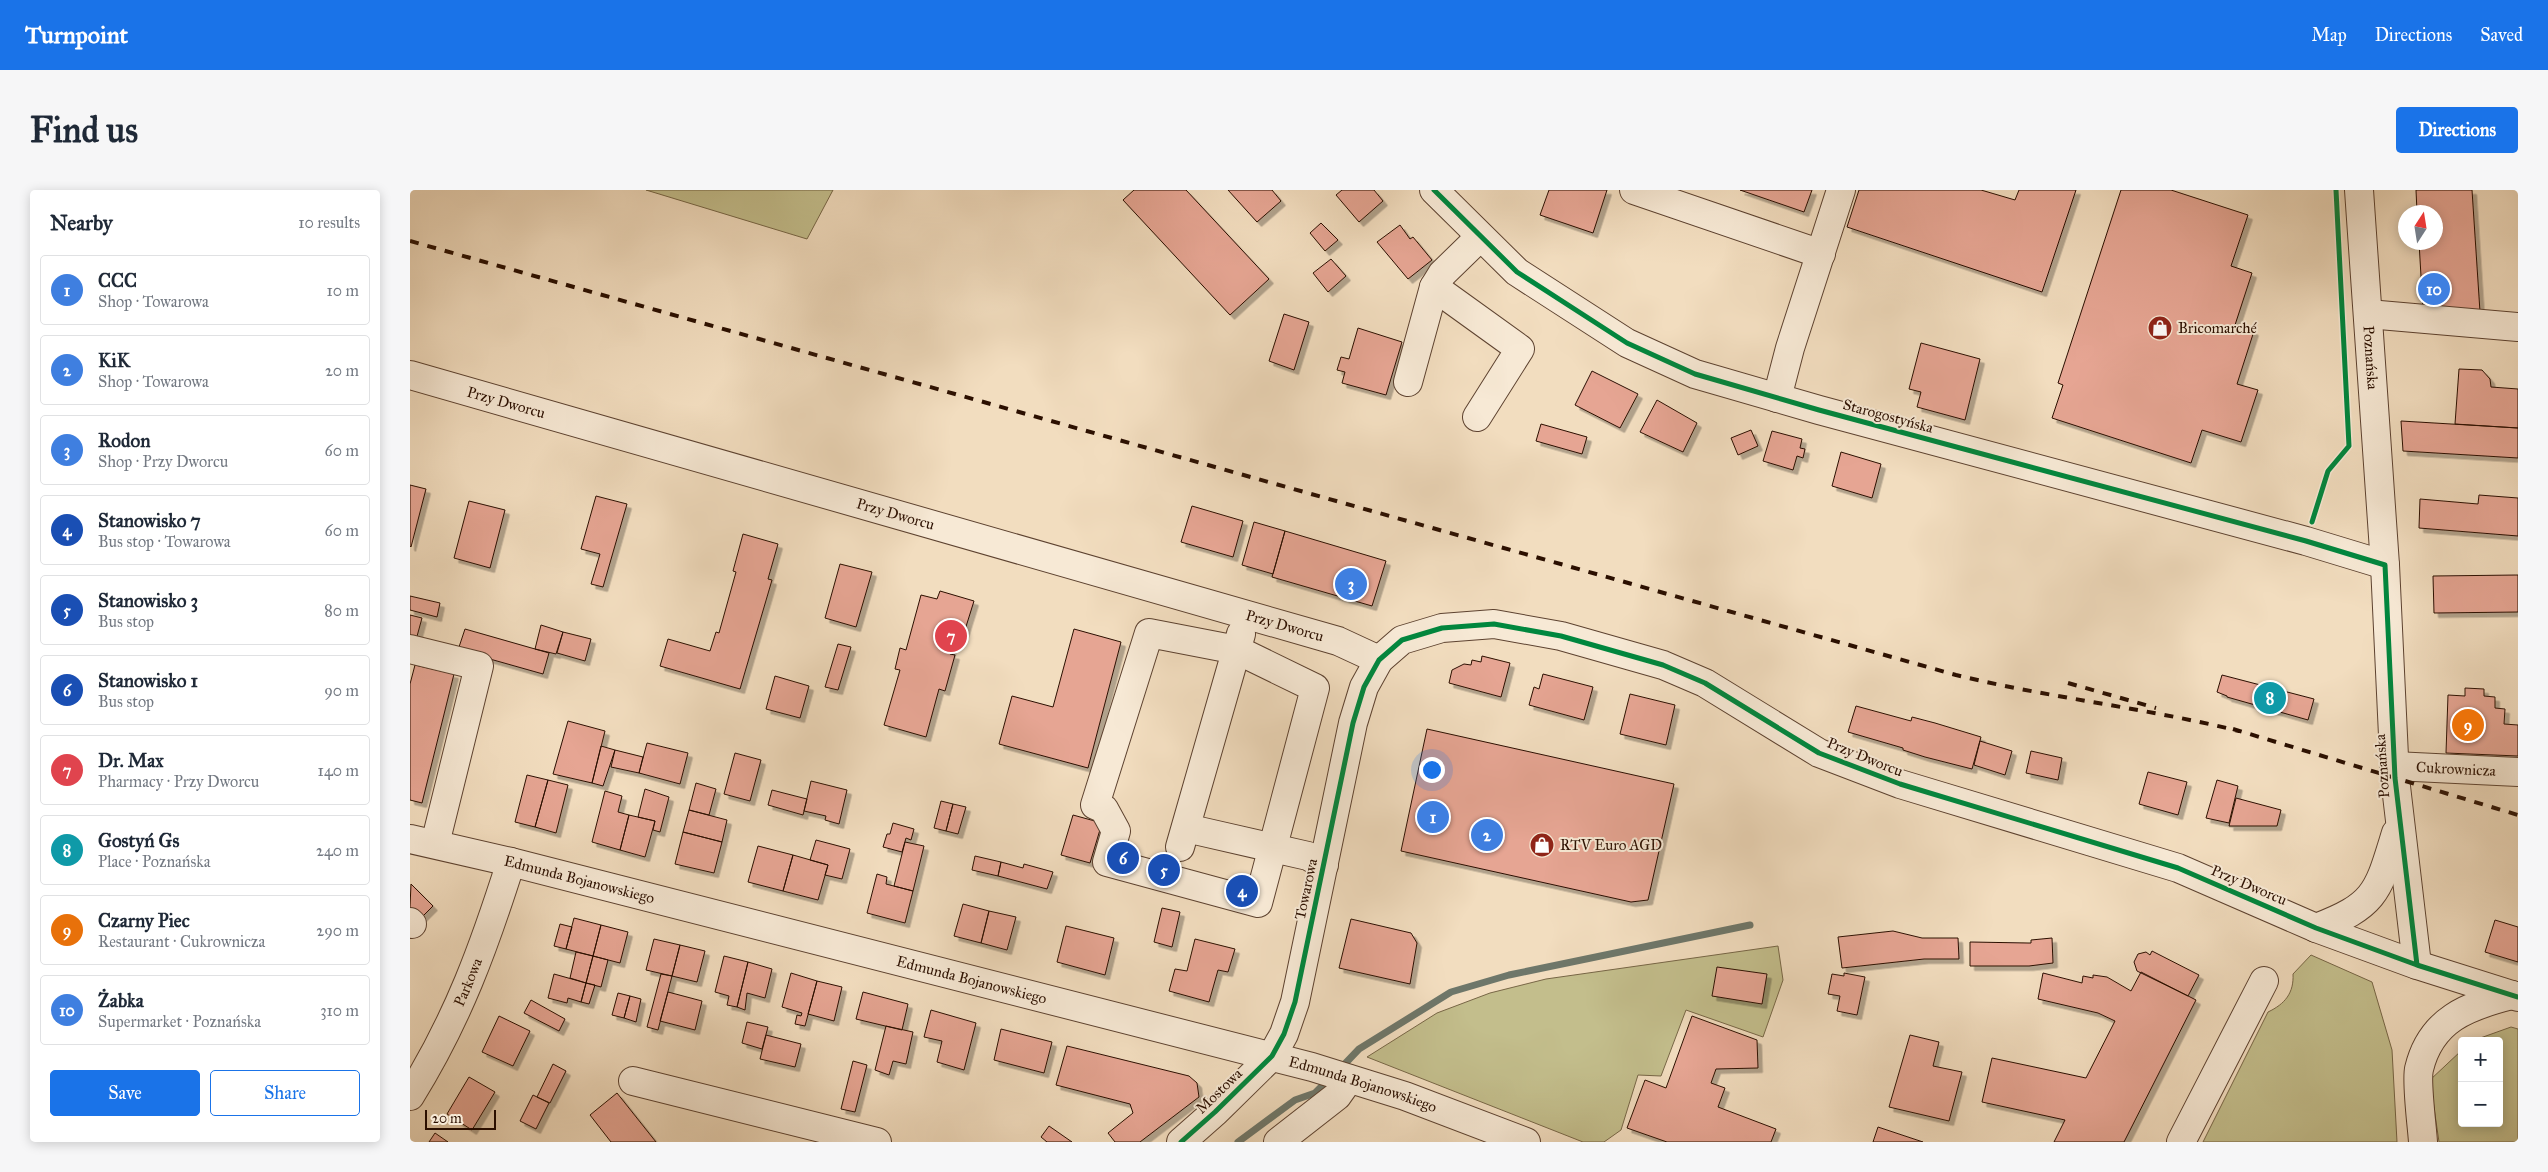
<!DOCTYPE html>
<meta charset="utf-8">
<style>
body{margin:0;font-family:"IM FELL Great Primer",serif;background:#f6f6f7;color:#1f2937}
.controls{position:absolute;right:15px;bottom:15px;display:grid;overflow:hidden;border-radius:5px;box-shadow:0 2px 12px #0003}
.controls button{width:45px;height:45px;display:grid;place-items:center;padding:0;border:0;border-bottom:1px solid #e0e1e3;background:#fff;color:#1f2937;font:25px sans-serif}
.compass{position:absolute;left:1988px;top:15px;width:45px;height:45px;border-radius:50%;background:#fff;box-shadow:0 2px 12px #0003;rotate:12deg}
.scale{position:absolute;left:15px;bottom:12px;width:71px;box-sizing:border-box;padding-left:5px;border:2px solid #2b0f00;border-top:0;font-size:14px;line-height:18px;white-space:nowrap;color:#2b0f00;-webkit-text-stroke:4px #f7e9d5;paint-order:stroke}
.you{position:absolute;left:1021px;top:579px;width:18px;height:18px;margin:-12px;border:4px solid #fff;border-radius:50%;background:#1a73e8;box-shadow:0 0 0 8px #1a73e833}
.badge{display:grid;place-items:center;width:32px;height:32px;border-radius:50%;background:#1a73e8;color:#fff;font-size:16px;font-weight:700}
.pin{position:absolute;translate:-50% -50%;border:2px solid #fff;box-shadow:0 1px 5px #0006}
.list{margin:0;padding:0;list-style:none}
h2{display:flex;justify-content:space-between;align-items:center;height:65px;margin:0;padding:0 20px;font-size:21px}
h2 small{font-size:16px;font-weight:400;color:#747a83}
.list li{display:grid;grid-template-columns:32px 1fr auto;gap:15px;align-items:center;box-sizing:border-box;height:70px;margin:0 10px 10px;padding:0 10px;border:1px solid #e0e1e3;border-radius:5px}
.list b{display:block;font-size:19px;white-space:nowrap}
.list p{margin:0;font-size:16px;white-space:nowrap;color:#747a83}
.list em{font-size:16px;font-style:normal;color:#747a83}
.actions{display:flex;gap:10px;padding:15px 20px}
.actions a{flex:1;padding:11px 0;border:1px solid #1a73e8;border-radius:5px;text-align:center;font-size:18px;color:#1a73e8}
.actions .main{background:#1a73e8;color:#fff}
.map{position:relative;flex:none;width:2108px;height:952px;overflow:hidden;border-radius:5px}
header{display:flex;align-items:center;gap:30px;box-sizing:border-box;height:70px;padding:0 25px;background:#1a73e8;color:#fff}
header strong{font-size:24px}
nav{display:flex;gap:28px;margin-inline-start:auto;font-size:18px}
.intro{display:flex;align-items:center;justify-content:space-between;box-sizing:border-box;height:120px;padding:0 30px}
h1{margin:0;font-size:35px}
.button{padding:12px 22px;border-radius:5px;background:#1a73e8;color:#fff;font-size:18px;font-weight:700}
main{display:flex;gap:30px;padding:0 30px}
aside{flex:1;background:#fff;border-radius:5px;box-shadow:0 2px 12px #0003}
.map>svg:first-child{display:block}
</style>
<header>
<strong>Turnpoint</strong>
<nav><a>Map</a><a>Directions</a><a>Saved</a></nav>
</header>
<div class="intro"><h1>Find us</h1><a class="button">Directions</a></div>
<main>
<aside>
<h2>Nearby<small>10 results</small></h2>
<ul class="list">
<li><span class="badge" style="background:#3f7fe0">1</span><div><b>CCC</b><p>Shop · Towarowa</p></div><em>10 m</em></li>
<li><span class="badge" style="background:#3f7fe0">2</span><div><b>KiK</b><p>Shop · Towarowa</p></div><em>20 m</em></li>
<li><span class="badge" style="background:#3f7fe0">3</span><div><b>Rodon</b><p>Shop · Przy Dworcu</p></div><em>60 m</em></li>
<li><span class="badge" style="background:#1a4fb4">4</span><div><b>Stanowisko 7</b><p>Bus stop · Towarowa</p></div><em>60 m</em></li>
<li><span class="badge" style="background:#1a4fb4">5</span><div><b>Stanowisko 3</b><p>Bus stop</p></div><em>80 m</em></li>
<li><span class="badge" style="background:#1a4fb4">6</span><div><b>Stanowisko 1</b><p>Bus stop</p></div><em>90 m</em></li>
<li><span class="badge" style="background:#e0444e">7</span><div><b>Dr. Max</b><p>Pharmacy · Przy Dworcu</p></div><em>140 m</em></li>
<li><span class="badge" style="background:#0f9aa8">8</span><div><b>Gostyń Gs</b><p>Place · Poznańska</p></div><em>240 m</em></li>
<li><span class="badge" style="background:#e8710a">9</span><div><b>Czarny Piec</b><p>Restaurant · Cukrownicza</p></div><em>290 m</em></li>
<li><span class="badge" style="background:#3f7fe0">10</span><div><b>Żabka</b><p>Supermarket · Poznańska</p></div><em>310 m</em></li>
</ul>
<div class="actions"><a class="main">Save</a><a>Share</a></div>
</aside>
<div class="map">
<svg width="2108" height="952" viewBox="0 0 2108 952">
<defs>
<filter id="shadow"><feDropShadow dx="4.5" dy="4.5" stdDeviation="0" flood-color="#0004"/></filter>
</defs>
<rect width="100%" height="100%" fill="#f2ddbf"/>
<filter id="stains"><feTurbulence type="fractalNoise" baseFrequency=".004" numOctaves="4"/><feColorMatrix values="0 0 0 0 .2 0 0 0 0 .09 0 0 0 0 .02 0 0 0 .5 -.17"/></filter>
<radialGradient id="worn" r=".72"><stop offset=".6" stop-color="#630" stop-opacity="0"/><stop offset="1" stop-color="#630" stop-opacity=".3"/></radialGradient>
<path fill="#c3be8c" stroke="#776646" d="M236 0H423L397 49Z
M1368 756 1373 790 1353 847 1276 820 1251 886 1228 885 1211 940 1194 952H1173L957 867 1027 823 1080 803 1136 789Z
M1901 765 1962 792 1982 860 1987 952H1793L1858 822C1875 814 1884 803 1883 784Z
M2101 837 2108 839V952H2029L2020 890 2052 860V933H2089V851H2062Z"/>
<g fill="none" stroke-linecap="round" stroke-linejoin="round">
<path stroke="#6e776a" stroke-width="7" d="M929 880 949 859 1041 802 1099 785 1340 735
M828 952 885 910 905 903 919 889"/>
</g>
<path fill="#e6a593" stroke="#2b0f00" filter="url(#shadow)" d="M724 0H776L859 89 820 125 713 10Z
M818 0H862L871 11 847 32Z
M932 0H964L973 11 949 32 926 5Z
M1139 0H1197L1183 43 1130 25Z
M1330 0H1402L1394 22Z
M1449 0H1571L1605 10 1609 0H1666L1632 102 1437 37Z
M1711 0H1761L1838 25 1821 76 1842 83 1825 135 1844 141 1827 194 1848 200 1831 252 1792 240 1781 273 1642 228 1653 195 1648 193Z
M2006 0H2062L2070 122 2013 120 2009 52H2026V22H2007Z
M911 33 928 50 915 61 900 43Z
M990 35 1000 49 1003 47 1022 70 998 89 967 52Z
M921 69 936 86 918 102 903 83Z
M874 124 899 132 884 180 859 171Z
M948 138 992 152 976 205 932 193 935 182 927 180 931 167 939 169Z
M1511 153 1570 169 1555 230 1507 217 1511 202 1499 199Z
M2049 179 2072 180 2080 189 2081 197 2108 199V238L2045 234Z
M1182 181 1228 204 1210 238 1165 215Z
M1247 210 1287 233 1273 262 1230 242Z
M1991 231 2108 238V268L1993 261Z
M1131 234 1177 247 1172 264 1126 251Z
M1341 240 1348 256 1328 265 1321 248Z
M1362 241 1392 249 1390 258 1395 259 1393 268 1387 266 1383 280 1353 271Z
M1431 262 1471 274 1462 308 1422 296Z
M0 295 16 299 1 357 0 356Z
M2069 305 2108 308V346L2009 338 2010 309 2068 314Z
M186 306 217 314 193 397 181 394 190 364 171 359Z
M59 311 95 320 80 378 44 368Z
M782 316 833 331 823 367 771 352Z
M844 332 875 341 863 384 832 375Z
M875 341 976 371 962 416 862 387Z
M333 344 368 354 358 389 362 390 330 499 250 476 258 449 300 461 306 442 309 443 326 382 323 381Z
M430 374 462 382 446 437 415 428Z
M2108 385V422L2024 423 2023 386Z
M530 401 564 411 554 443 546 441 540 464 545 465 535 501 529 499 516 547 474 535 490 480 485 479 490 458 496 460 511 405 527 409Z
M0 406 30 413 27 427 0 420Z
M0 425 12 428 6 450 0 448Z
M131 435 153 442 146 464 125 459Z
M55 439 139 463 133 484 48 460Z
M664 439 711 452 678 578 589 554 602 506 643 517Z
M153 442 181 449 175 471 147 463Z
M428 454 441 457 428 500 415 497Z
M1072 466 1100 473 1091 507 1039 493 1042 480 1054 474 1061 475 1062 470 1071 472Z
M5 475 44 484 12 613 0 610V494Z
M1133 484 1183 497 1174 530 1119 515 1124 497 1129 499Z
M1812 485 1904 509 1898 530 1817 507V506L1807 502Z
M365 486 399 496 390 528 356 519Z
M2055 498 2074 499V506L2085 507V518L2095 519 2094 534 2108 535V566L2036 563 2038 505 2055 506Z
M1220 504 1265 515 1256 555 1210 544Z
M1446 516 1501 531 1502 527 1525 533 1571 547 1562 579 1515 567 1493 560V558L1438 542Z
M158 531 195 541 182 593 143 584Z
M1017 539 1264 594 1238 710 1221 712 991 661Z
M1570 551 1602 561 1595 585 1564 575Z
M237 553 278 563 270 594 229 583Z
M191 556 205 560 193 596 182 593Z
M205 560 233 567 229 583 201 577Z
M1621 561 1652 568 1648 590 1616 583Z
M325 563 351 570 340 611 314 604Z
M1738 582 1777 592 1768 625 1729 614Z
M117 585 138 590 125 637 105 632Z
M138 590 158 595 146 643 125 637Z
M1807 590 1828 596 1819 633 1796 628Z
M401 591 437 600 429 634 415 630 416 626 394 621Z
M286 593 306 599 299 625 279 620Z
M235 599 259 607 250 642 243 640 245 631 228 627Z
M362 600 397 609 393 625 358 615Z
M195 601 212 606 208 622 219 625 210 660 182 652Z
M1826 608 1871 620 1867 636H1819Z
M531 611 543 614 536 641 524 638Z
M543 614 556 617 548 644 536 641Z
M279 620 317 630 312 652 273 642Z
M219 625 245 631 235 667 210 660Z
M663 625 692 633 680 673 651 665Z
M483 633 504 639 501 650 496 648 492 662 473 657 477 644H480Z
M273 642 312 652 304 683 265 674Z
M406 650 440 659 432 689 415 685 418 675 400 670Z
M495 652 514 656 503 701 484 696Z
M348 656 383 665 373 701 338 692Z
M383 665 418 675 408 710 373 701Z
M565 666 591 672 588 686 562 680Z
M591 672 613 678 614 674 643 682 637 699 588 686Z
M467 684 477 687 476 694 503 701 495 733 457 723Z
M1 694 23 716 11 728 0 717Z
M553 714 579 721 571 753 544 746Z
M752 718 770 722 762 757 744 752Z
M579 721 606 727 597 760 571 753Z
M164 728 191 735 183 766 156 759Z
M941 729 1001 743 1007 753 1000 794 929 778Z
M2085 730 2108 737V772L2075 762Z
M150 734 162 737 156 759 144 756Z
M191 735 218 742 210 773 183 766Z
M656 736 704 748 695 785 647 772Z
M1483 741 1512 748H1548L1549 769H1514L1432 778 1428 747Z
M1642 748 1643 773 1619 776H1560V752L1618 753H1621V750Z
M244 749 270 755 262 786 236 780Z
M785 749 825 759 818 782 808 780 799 812 759 801 765 779 777 781Z
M270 755 295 761 287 792 262 786Z
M1742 761 1789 785 1778 806 1727 781 1724 772 1728 764 1736 762 1740 765Z
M166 762 183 766 176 793 160 788Z
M183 766 198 770 191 797 176 793Z
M314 766 338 772 327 817 317 815 319 806 305 802Z
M338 772 362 779 355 808 337 803 335 820 327 817Z
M1307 777 1357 784 1352 814 1302 806Z
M1731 782 1786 810 1714 952H1644L1655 930 1572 912 1582 868 1676 888 1705 831 1688 823 1628 809 1633 783 1672 793 1673 786 1683 788V785L1697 787 1721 801Z
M381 783 407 791 395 836 385 834 387 825 391 826 392 823 372 817Z
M1434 783 1455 787 1447 825 1427 821 1430 806 1418 804 1422 784 1434 786Z
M144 784 176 793 171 812 158 808 157 813 138 808Z
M251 784 262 786 248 840 237 837Z
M407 791 432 797 424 831 398 824Z
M176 793 185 795 179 814 171 812Z
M258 802 292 811 285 840 250 831Z
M453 802 498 814 492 840 446 829Z
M208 803 220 806 214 828 202 825Z
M220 806 231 809 226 832 214 828Z
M121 810 155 829 149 841 114 823Z
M521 820 566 833 554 880 527 872 532 851 514 847Z
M89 826 120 841 103 876 72 862Z
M1282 826 1347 850 1348 878 1306 879 1301 893 1315 898 1308 917 1366 939 1361 952H1257L1217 938 1235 890 1256 898Z
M337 832 358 837 352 859 332 853Z
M476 836 503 842 496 874 483 871 479 885 465 880Z
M591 839 642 852 634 883 584 870Z
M356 845 391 854 385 877 350 869Z
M1500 845 1529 852 1523 876 1552 882 1539 931 1479 917Z
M657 856 779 886 787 893 789 907 730 952H705L698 943 723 923 720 914 646 895Z
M443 871 457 875 445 922 431 919Z
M143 874 156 881 140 913 127 907Z
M59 887 85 902 62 940 37 924Z
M207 903 246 952H201L180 925Z
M123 905 139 913 126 939 110 931Z
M639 936 662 952H637L631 947Z
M1468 937 1513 952H1463Z
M25 943 38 952H19Z"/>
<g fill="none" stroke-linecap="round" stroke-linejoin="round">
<defs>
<g id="minor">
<path d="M1024 0 1107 82 1217 153 1285 184 1409 220 1896 351 1975 375"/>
<path d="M1224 0 1411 64"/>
<path id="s1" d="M1949 0 1975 375 1985 588 2007 775"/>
<path d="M1024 97 1110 159 1067 227"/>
<path d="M1958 124 2108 137"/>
<path id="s2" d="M0 185 928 451 969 470"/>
<path d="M998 192 1024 97 1032 84 1070 47"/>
<path d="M1367 208 1380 158 1431 0"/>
<path d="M739 443 827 460 905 498 848 713 697 672 706 641 694 619 685 615Z"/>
<path d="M0 459 69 476 25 654"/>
<path id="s3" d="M1984 576 2108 582"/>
<path d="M776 638 898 666 914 675"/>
<path id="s4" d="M0 649 101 672 902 877 995 906 1116 952"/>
<path d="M770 657 831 444"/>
<path d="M0 732 2 734"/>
<path d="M1906 738C1967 715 1968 701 1986 643"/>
<path d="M223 891 467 952"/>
<path id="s5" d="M0 906C48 829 74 757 101 672"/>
<path d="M771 952 805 922 862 866 874 844 885 812 943 533 954 497 969 470 992 450 1032 438 1084 434 1151 446 1253 475 1295 493 1409 563 1490 594 1768 678 1906 738 2007 775 2108 807"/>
<path d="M868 952 927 906 939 889"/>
<path d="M1771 952 1854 791"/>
<path d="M2013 952C2012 936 2006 892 2009 879 2021 829 2058 816 2102 805"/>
</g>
</defs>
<use href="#minor" stroke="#5d4230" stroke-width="30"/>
<use href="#minor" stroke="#f7e9d5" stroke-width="28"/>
<path stroke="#2b0f00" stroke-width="4" stroke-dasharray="9 9" stroke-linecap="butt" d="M0 51 1546 485C1640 508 1736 518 1829 541
M1658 493 1746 518
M1823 539 2108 625"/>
<defs>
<path id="cycleway" d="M1024 0 1107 82 1217 153 1285 184 1409 220 1896 351 1975 375 1985 588 2007 775
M1902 332 1918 281 1939 256 1926 0
M771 952 805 922 862 866 874 844 885 812 943 533 954 497 969 470 992 450 1032 438 1084 434 1151 446 1253 475 1295 493 1409 563 1490 594 1768 678 1906 738 2007 775 2108 807"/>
</defs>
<use href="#cycleway" stroke="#f7e9d5" stroke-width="8"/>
<use href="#cycleway" stroke="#00873e" stroke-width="5"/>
</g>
<defs>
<symbol id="shop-disc" viewBox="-11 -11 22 22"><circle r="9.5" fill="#8f2418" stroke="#f7e9d5"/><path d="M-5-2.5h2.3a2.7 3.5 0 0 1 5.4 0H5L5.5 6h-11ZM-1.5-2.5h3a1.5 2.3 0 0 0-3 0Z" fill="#fff"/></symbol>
</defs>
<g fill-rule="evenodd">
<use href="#shop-disc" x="1736" y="124" width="28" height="28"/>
<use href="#shop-disc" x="1118" y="641" width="28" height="28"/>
</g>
<g text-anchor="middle" stroke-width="4" stroke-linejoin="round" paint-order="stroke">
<g font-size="15" fill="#2b0f00" stroke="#f7e9d5" text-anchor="start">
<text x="1768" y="143">Bricomarché</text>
<text x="1150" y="660">RTV Euro AGD</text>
</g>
<g font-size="15" fill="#2b0f00" stroke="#f7e9d5">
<text dy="5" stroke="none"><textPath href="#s1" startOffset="168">Poznańska</textPath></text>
<text dy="5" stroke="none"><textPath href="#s2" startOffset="100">Przy Dworcu</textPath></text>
<text transform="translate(1478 226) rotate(15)" y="5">Starogostyńska</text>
<text dy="5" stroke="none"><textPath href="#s2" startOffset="505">Przy Dworcu</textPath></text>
<text dy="5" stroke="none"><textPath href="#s2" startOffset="910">Przy Dworcu</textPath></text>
<text transform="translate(1455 567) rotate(22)" y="5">Przy Dworcu</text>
<text transform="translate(1972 576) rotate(-94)" y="5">Poznańska</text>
<text dy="5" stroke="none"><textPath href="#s3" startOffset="62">Cukrownicza</textPath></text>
<text dy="5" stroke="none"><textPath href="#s4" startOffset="174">Edmunda Bojanowskiego</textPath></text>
<text transform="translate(1839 695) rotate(23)" y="5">Przy Dworcu</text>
<text transform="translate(896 699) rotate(-78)" y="5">Towarowa</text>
<text dy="5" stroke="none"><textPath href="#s4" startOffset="579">Edmunda Bojanowskiego</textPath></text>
<text dy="5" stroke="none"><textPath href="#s5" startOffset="128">Parkowa</textPath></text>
<text dy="5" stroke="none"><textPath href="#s4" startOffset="984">Edmunda Bojanowskiego</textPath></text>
<text transform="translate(809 901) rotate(-44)" y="5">Mostowa</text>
</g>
</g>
<rect width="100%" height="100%" filter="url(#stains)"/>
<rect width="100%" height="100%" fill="url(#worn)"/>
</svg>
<div class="controls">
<button>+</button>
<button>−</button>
</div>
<svg class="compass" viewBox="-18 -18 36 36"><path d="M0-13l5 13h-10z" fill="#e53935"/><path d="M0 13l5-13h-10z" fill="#747a83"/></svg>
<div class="scale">20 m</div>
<div class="you"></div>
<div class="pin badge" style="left:1023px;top:627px;background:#3f7fe0">1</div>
<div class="pin badge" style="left:1077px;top:645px;background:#3f7fe0">2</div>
<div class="pin badge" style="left:941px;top:394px;background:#3f7fe0">3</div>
<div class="pin badge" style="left:832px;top:701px;background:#1a4fb4">4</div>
<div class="pin badge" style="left:754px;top:680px;background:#1a4fb4">5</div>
<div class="pin badge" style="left:713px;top:668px;background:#1a4fb4">6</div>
<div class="pin badge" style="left:541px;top:446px;background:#e0444e">7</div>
<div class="pin badge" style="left:1860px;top:508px;background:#0f9aa8">8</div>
<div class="pin badge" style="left:2058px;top:535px;background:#e8710a">9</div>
<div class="pin badge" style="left:2024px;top:99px;background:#3f7fe0">10</div>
</div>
</main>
